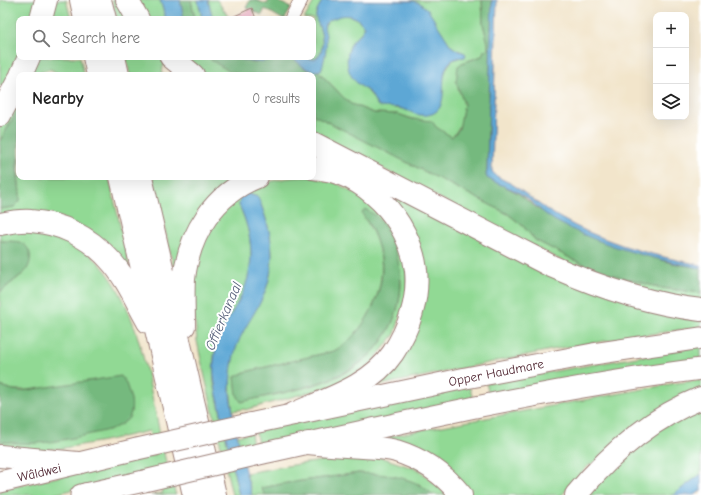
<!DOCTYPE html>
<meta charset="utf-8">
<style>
body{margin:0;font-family:"Comic Neue",sans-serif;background:#f2f2f2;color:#222}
.controls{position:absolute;right:12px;top:12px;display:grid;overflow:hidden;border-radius:8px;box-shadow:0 4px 16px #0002}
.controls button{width:36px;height:36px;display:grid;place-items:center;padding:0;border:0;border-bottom:1px solid #e0e0e0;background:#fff;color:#222;font:20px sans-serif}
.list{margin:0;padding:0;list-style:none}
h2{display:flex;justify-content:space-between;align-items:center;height:52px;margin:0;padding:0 16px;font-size:17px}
h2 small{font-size:13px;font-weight:400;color:#767676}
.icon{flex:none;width:22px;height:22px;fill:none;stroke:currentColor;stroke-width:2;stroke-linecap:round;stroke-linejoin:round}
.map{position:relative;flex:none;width:701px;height:495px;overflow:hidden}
.search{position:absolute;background:#fff;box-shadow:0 4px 16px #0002;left:16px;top:16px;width:300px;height:44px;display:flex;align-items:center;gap:10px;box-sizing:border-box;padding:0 14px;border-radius:8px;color:#767676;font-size:15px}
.panel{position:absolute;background:#fff;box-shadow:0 4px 16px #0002;left:16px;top:72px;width:300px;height:108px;border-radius:8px}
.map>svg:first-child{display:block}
</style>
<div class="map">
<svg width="701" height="495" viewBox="0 0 701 495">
<rect width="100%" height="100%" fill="#fff"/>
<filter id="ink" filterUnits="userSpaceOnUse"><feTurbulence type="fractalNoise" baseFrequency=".025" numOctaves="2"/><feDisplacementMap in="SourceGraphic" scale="8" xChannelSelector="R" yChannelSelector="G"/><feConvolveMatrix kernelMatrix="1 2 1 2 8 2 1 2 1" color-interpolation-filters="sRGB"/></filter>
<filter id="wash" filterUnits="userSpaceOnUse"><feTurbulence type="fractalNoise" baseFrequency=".012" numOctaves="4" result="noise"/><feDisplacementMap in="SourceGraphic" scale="16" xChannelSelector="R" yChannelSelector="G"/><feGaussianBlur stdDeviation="0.9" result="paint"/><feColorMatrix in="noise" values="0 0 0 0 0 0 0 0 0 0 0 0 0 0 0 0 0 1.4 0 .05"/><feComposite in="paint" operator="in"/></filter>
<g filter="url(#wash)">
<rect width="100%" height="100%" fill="#f2e5cb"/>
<path fill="#91d994" stroke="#6e7c60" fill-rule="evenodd" d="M0 0H39L35 19H19V57L4 88 0 86Z
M54 0H66L71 19H49Z
M112 0H121L133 19H117Z
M136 0H160L166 19H148Z
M191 0H198L202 19H195Z
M208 0H217L230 19H213Z
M315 0H323C320 5 315 11 316 17 316 21 318 23 319 26 323 37 325 52 315 59H308L305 57H313V19H304Z
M412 0H482L483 24 488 43V50H485L482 56 462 63 458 89C468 106 464 123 452 137L421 120 412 119 398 114 374 113 351 104 344 98 318 71 322 68 324 56V27C330 12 356 11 364 27 362 35 354 37 351 44 345 57 347 73 357 83 361 87 367 90 371 95 374 98 375 102 378 106L404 109 443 82C445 68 450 57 465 57V53L457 50 451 46 420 3 412 1Z
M36 57H80L84 75H61L50 69 39 73 38 75H28Z
M126 57H165L166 64 163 66 162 75H130Z
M183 57H209L211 60 241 75H208Z
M19 90V108L0 141V120Z
M313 114 508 214 523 226 535 240 574 260 603 272 661 288 701 293V302L648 292 576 268 313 133Z
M313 148 557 273 701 314V327L637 336 561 348 357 390 411 329 402 221 313 165Z
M19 154V177H109L134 286 87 237 0 220V209L14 207 20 193 17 166Z
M153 177H220L223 180 227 181 178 287Z
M310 177 336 183 367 200 393 229 406 268 407 295 395 334 370 365 335 385 245 410V409L233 411C228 384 230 357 242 331 250 316 261 303 267 286 277 255 270 226 258 197L249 194 247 191C268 180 287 177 310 177ZM372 213C380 222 388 231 393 243 395 248 395 255 397 261 398 268 401 275 401 282 401 318 381 352 350 370 323 386 272 396 241 401L235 377 245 372 334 351C364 335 385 294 381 259 379 246 373 230 365 219Z
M238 197 240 201 239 205C253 235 256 267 241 297 232 315 220 329 215 349 213 360 213 372 214 383L239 495H232L201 360 197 341 192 292 193 274 208 228Z
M0 231C22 231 45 230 66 239 131 269 143 356 157 419 160 434 163 450 167 466 170 476 173 485 176 495H151L163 493 158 469 51 495H0V490L155 455 149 431 104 441 64 448 35 451 0 449V441L14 443 30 390H13L0 386V292L25 272 19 242 0 241Z
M701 346V362L490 399 486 383Z
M701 380V394L588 466 562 495H466L370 441 410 432 676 383Z
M469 386 474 402 259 447 255 431Z
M701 406V474L673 495H583L650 434Z
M251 433 253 446 240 449 237 436Z
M350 457H380L419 470 448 495H433L419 484 359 473 287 483 261 488 265 495H252L246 473 286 466Z"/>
<path fill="#74b97e" stroke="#5f6c54" d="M180 0H191L195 19H184Z
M250 0H255L267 4 269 0H276L291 8 285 19H282L265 9 262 15 246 8Z
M482 0H492L487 171 486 174 487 178 518 193 538 209 591 237 672 263 701 268V293L661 288 603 272 574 260 535 240 523 226 508 214 314 115 313 114V75H241L229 71 211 60 209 57H232L254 63 269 60 273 57H292L307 70 318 71 344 98 351 104 374 113 398 114 412 119 432 121 436 127 452 137 459 129 464 104 456 82 458 66 462 63 482 56 484 50H488V43L483 24Z
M19 108V154L17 166 20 193V201L14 207 0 209V141Z
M365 209C384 218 394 242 398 261 403 281 401 302 393 321 373 368 331 381 286 392 271 395 256 399 241 402L237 395 235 377 245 372 334 351C363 336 387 291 381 258 379 248 375 235 370 226 367 221 364 218 362 213Z
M0 241C6 241 13 241 19 242 33 247 33 262 25 272L0 292Z
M121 376C127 382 128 391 131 399 132 404 132 415 128 419 118 429 104 431 91 434 61 441 31 447 0 441V386L13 390 21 391Z
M359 473C379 474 400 475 418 484 423 486 428 491 433 495H265L261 488 287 483Z"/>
<path fill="#5da7d5" stroke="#546380" d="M160 0H180L184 19H166Z
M198 0H208L213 19H202Z
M323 0 413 1 420 3 428 10 451 46 457 50 465 53 466 55 465 57C426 58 459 110 428 115 417 117 409 110 399 108 393 107 386 108 380 107 375 104 374 99 371 94 367 90 361 87 356 82 346 72 345 57 351 44 354 37 362 35 364 27 358 15 346 13 335 18 331 19 327 21 325 24 323 28 326 32 326 36 328 44 324 63 321 70 308 74 300 64 292 57H305L308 59H315C325 52 323 37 319 26 318 23 316 21 316 18 315 11 320 5 323 0Z
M492 0H497L492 171C496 178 508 181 515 186 526 194 537 203 549 211 594 240 649 255 701 265V268C652 259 598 245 554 220 541 212 531 200 518 192 508 187 497 184 487 178L486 174 487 171Z
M232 57H273C260 67 247 60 232 57Z
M220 177H239L249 194 258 197C273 233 279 267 260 303 249 323 237 338 233 360 231 370 230 381 230 391 230 400 233 409 234 418 239 444 244 470 252 495H239C233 469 227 443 222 417 218 398 212 380 214 360 216 333 230 319 241 296 256 266 253 235 239 205L240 201 227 181 223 180Z
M701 474V491L695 495H673Z"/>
<g id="blocks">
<path fill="#e89bb3" d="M252 8 256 19H228Z"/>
</g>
</g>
<g filter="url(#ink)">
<use href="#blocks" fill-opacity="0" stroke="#9e827b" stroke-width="1"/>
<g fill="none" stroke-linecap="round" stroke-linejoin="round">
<defs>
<path id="minor" d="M291 19 301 0"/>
<path id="trunk" d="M249 424 466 378 593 354 701 338
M255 455C402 422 551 388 701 369
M0 482 137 449
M81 495 144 481"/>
<path id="motorway" d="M81 0 85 19
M100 0 105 19
M127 0 138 19
M41 19 46 0
M94 57 98 75
M114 57 118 75
M171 57 193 75
M21 75 29 57
M0 115 19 79
M313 143 551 266C599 287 648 304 701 310
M121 177 194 495
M141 177 215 495
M0 224C10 222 21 220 31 221 61 223 89 237 109 259 126 277 136 301 148 322
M184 326C184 311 183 295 184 279 189 234 214 194 257 177
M293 414C327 399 371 386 393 353 409 329 419 299 416 270 410 220 364 171 313 168
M308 443C326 445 344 446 363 447 374 448 385 448 396 451 422 459 444 474 461 495
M0 456 78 463
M84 495 87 494
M576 495C610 454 651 418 701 398"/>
</defs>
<use href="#minor" stroke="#9e827b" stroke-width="15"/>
<use href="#trunk" stroke="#9e827b" stroke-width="23"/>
<use href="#motorway" stroke="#9e827b" stroke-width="24"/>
<use href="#minor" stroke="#fff" stroke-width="13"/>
<use href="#trunk" stroke="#fff" stroke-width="21"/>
<use href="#motorway" stroke="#fff" stroke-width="22"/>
<defs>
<path id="trunk-bridge" d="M137 449 249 424
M144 481 255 455"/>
</defs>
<use href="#trunk-bridge" stroke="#9e827b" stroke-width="23" stroke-linecap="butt"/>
<use href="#trunk-bridge" stroke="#fff" stroke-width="21"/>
</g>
</g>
<g text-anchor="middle" stroke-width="4" stroke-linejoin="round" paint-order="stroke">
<g font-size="13" fill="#4a1f2b" stroke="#fff">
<text transform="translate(496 372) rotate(-11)" y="5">Opper Haudmare</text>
<text transform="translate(39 472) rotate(-13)" y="5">Wâldwei</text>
</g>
<g font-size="14" font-style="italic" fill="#535c77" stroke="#fff">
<text transform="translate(223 316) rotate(-67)" y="5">Offierkanaal</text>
</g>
</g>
</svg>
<div class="controls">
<button>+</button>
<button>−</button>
<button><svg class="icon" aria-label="layers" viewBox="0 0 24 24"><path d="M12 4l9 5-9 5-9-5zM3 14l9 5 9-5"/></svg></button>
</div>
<div class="search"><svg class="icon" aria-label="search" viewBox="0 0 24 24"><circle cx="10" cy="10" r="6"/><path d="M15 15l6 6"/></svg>Search here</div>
<section class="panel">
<h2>Nearby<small>0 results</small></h2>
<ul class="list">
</ul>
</section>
</div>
